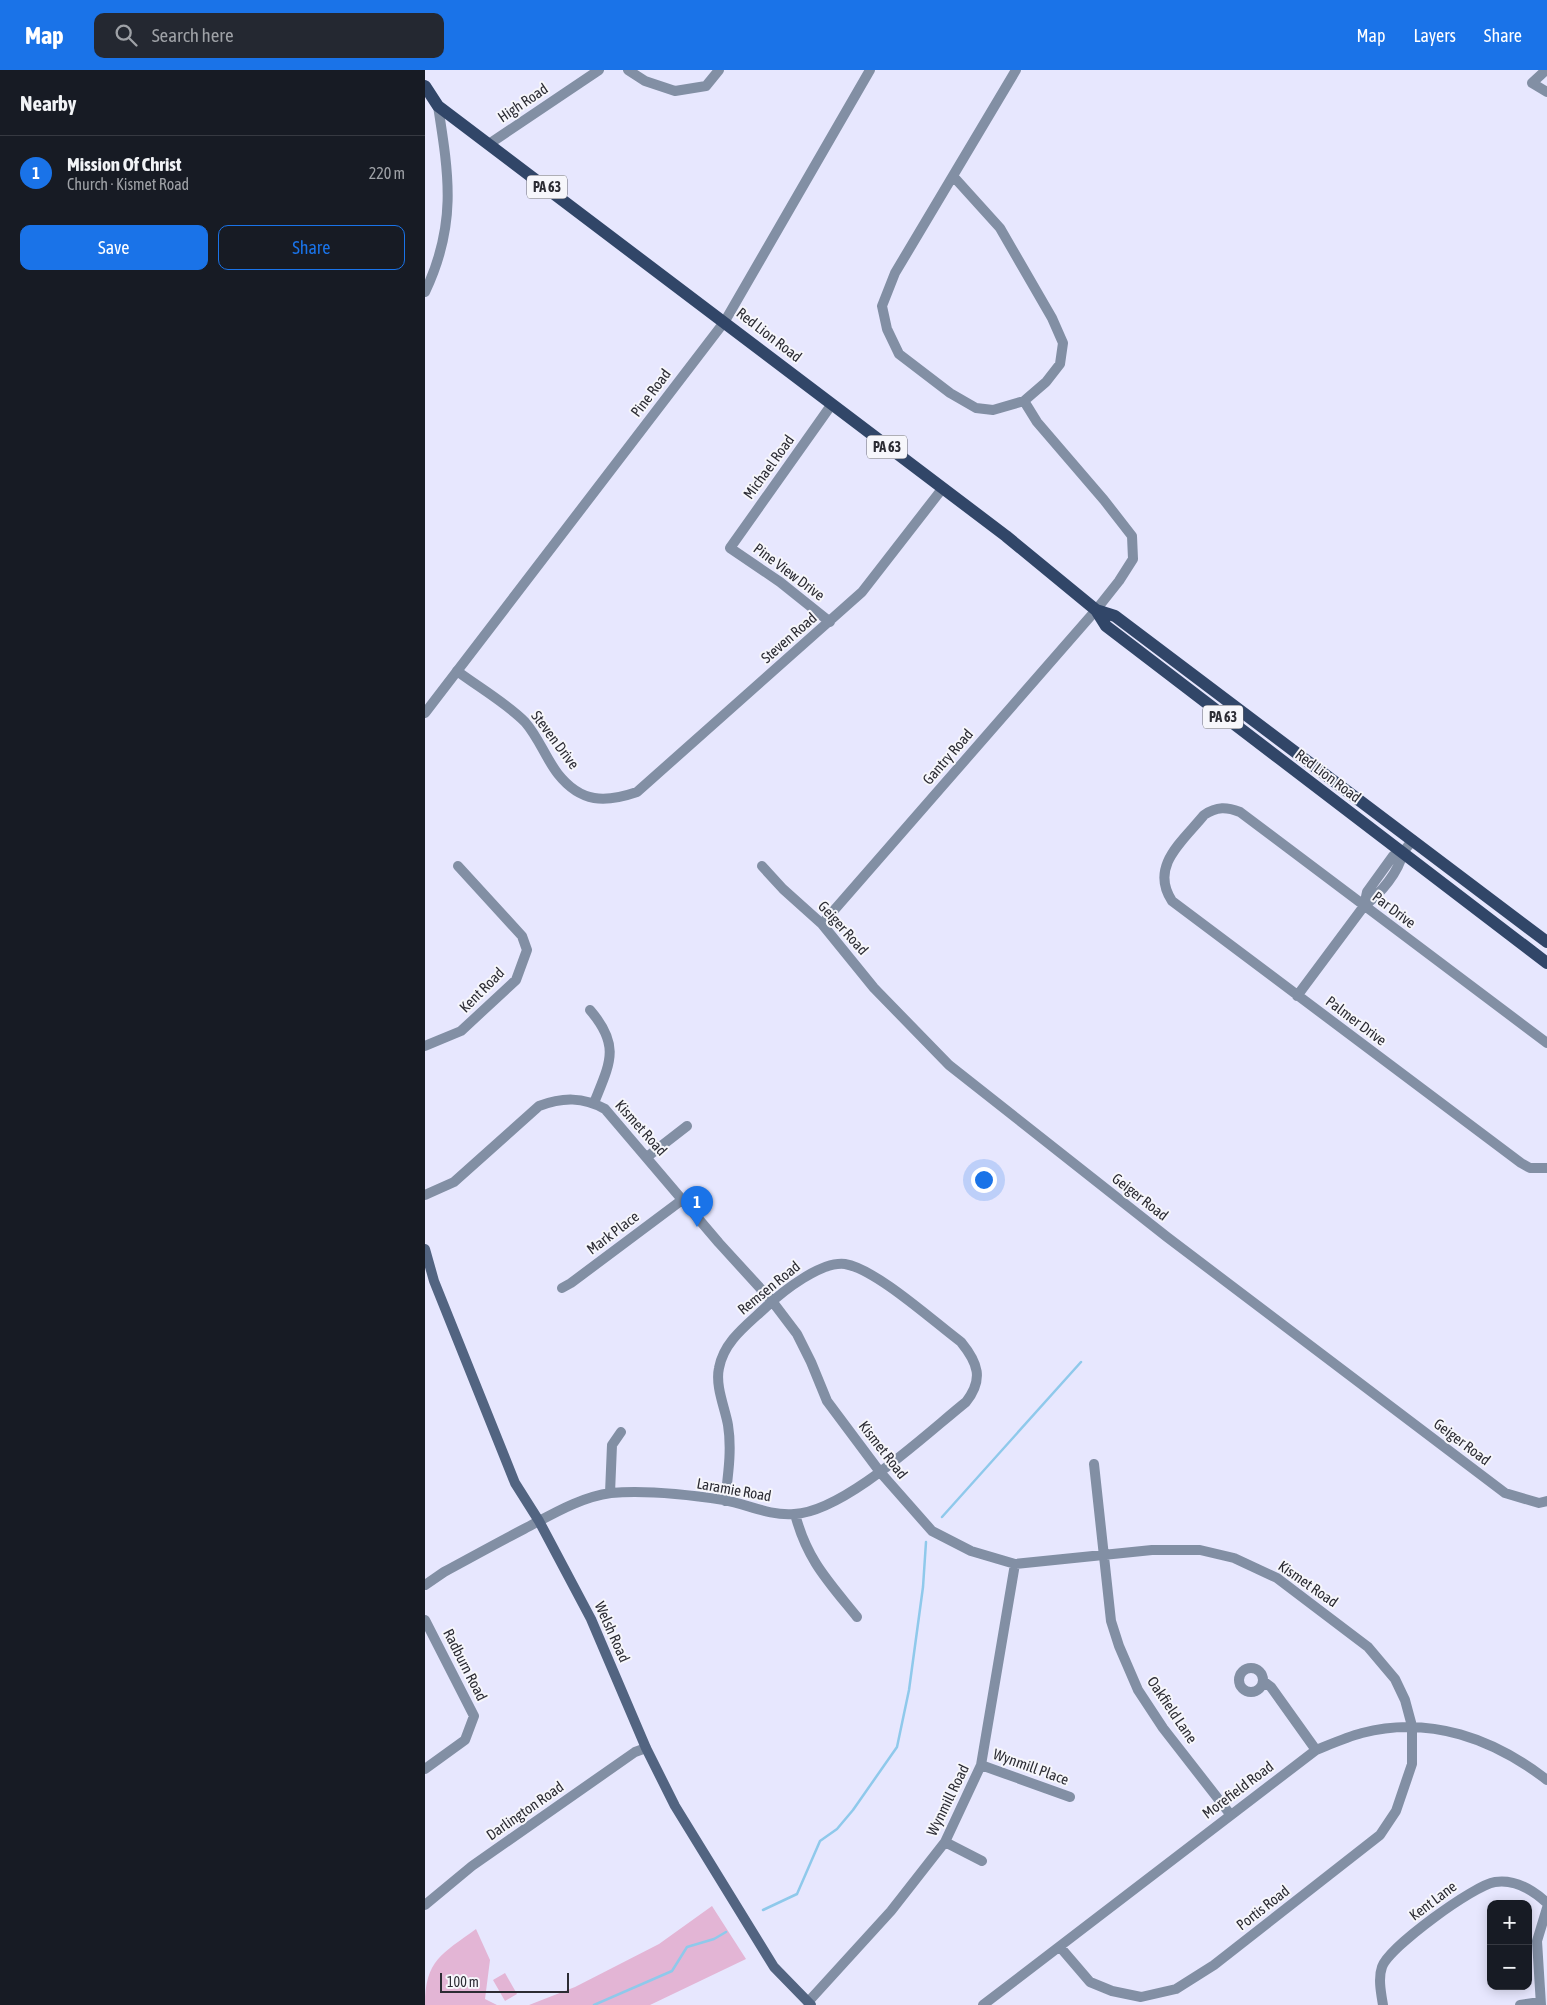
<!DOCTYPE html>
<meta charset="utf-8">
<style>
body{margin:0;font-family:"Asap Condensed",sans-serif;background:#242831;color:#f1f3f6}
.controls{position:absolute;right:15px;bottom:15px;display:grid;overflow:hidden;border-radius:10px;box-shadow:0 2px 12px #0003}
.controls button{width:45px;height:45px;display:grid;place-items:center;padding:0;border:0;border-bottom:1px solid #363941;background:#171b24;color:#f1f3f6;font:25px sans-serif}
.scale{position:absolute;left:15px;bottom:12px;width:129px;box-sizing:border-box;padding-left:5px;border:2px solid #2c2c34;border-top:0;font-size:14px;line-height:18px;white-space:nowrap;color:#2c2c34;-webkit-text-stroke:4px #f6f6fb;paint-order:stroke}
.you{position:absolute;left:558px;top:1109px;width:18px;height:18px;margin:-12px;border:4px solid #fff;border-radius:50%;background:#1a73e8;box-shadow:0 0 0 8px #1a73e833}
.badge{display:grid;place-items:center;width:32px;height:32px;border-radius:50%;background:#1a73e8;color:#fff;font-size:16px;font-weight:700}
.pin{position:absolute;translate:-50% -41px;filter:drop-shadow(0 1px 2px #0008)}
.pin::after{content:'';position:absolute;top:26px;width:18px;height:15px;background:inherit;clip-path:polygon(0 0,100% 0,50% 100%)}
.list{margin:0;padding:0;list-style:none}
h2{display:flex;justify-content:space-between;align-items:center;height:65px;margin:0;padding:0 20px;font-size:21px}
h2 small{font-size:16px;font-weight:400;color:#9ea1a6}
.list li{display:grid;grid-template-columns:32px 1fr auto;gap:15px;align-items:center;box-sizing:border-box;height:75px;padding:0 20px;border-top:1px solid #363941}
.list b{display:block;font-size:19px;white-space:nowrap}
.list p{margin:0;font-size:16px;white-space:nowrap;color:#9ea1a6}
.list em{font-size:16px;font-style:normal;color:#9ea1a6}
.actions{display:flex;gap:10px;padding:15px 20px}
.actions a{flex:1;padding:11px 0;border:1px solid #1a73e8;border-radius:10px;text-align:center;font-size:18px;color:#1a73e8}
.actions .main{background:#1a73e8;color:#fff}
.icon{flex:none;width:28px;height:28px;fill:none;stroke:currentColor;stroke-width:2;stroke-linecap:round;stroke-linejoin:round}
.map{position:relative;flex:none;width:1122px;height:1935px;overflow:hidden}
header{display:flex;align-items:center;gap:30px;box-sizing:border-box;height:70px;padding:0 25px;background:#1a73e8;color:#fff}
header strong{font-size:24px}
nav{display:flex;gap:28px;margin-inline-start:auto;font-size:18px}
.search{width:350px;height:45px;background:#242831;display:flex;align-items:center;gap:12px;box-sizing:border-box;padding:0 18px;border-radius:10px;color:#9ea1a6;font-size:19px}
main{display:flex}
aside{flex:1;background:#171b24}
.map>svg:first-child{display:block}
</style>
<header>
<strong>Map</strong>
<div class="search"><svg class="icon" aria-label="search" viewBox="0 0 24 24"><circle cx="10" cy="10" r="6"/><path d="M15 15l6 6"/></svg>Search here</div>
<nav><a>Map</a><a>Layers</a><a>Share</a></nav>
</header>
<main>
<aside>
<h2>Nearby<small></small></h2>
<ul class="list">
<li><span class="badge">1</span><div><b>Mission Of Christ</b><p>Church · Kismet Road</p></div><em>220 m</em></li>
</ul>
<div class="actions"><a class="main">Save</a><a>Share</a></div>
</aside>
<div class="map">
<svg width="1122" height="1935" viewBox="0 0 1122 1935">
<rect width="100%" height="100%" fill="#e7e7fe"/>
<path fill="#e3b5d5" d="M287 1836 321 1889 225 1935H104L150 1917 234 1874Z
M51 1859 65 1890 60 1929 72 1935H0C0 1890 17 1884 51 1859Z
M80 1903 92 1924 80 1931 68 1910Z"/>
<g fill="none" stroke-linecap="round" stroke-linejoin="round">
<path stroke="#8fc9eb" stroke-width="2.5" d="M517 1447 656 1292
M338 1840 372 1824 395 1771 412 1759 428 1740 472 1677 484 1620 498 1517 501 1472
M169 1935 247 1901 262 1877 289 1869 301 1862"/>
<path stroke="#828fa4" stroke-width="10" d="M203 0 220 11 250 21 281 16 294 0
M1121 0 1107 13 1122 22
M64 74 174 0
M528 106 575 158 627 248 638 273 635 294 621 312 599 331
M0 222C32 155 24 106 13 36
M405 552 355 512 305 478 407 334
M32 601C52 616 84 635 100 652 114 668 120 687 133 704 156 733 180 733 212 722L437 522 517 419
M337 796 358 819 397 854 449 918 524 995 742 1167 1080 1423 1114 1433 1122 1431
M939 836 942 822 968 786 978 782 988 770
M397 854 671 540 694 511 708 489 707 466 679 430 612 352 599 331 568 340 551 338 525 323 474 284 462 259 457 236 470 203 591 0
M872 926 939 836C956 823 974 802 978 782
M165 940C196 976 185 993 169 1033
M1122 973 815 742C802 737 792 736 779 745 758 771 724 796 747 831L1096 1093 1105 1098H1122
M0 976 36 961 91 910 102 880 97 866 33 796
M222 1087 262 1056
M0 1125 29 1112 114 1036C138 1027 158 1027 180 1039L294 1173 347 1231 372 1264 386 1292 402 1331 455 1402 507 1461 546 1481 590 1494 727 1480H775L809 1488 852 1508 943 1577 970 1609 980 1630 987 1656V1694L971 1741 955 1765 789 1895 751 1919 716 1927 687 1921 665 1912 635 1877
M137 1218 146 1213 257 1130
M669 1394 686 1551 694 1576 713 1620 738 1658 805 1744
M185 1423 187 1375 196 1362
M370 1444C382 1490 403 1511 432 1547
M0 1515 19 1502C45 1488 72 1473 99 1459 126 1445 155 1427 186 1423 218 1420 266 1425 299 1430 322 1434 344 1446 369 1444 419 1442 501 1364 541 1332 559 1309 553 1293 536 1272 509 1252 451 1199 420 1194 396 1191 358 1221 341 1237 322 1255 299 1271 294 1298 290 1316 300 1338 303 1355 307 1380 303 1405 300 1431
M0 1550 49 1646 40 1670 0 1699
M814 1610a12 12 0 1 1 24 0a12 12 0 1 1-24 0Z
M838 1611 846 1617 891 1680
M556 1695 645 1727
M520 1772 557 1791
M383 1932 466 1841 520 1772 556 1695 590 1494
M558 1935 891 1680C906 1674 922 1667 937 1663 1005 1645 1069 1669 1122 1710
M958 1935C956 1923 953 1908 957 1897 964 1877 1049 1815 1070 1812 1090 1809 1108 1820 1122 1833
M1095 1935 1115 1932
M1116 1935 1112 1871 1122 1838"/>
<path stroke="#828fa4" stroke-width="10" d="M0 643 300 251 445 0
M0 1835 47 1796 210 1682 221 1678"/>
<path stroke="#526481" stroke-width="10" d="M0 1179 9 1211 90 1413 114 1451 166 1549 221 1678 250 1736 349 1897 386 1935"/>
<path stroke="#314668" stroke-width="12" d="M0 16 13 36 581 466 671 540 681 556 1122 893
M671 540 690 546 1122 872"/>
</g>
<g text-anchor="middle" stroke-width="4" stroke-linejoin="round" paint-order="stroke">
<g fill="#f6f6fb" stroke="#696970" stroke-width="1">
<rect x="102" y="105.5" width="40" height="23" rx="4"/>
<rect x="442" y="365.5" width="40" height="23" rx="4"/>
<rect x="778" y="635.5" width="40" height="23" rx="4"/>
</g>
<g font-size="14" font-weight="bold" fill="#2c2c34">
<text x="122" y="122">PA 63</text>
<text x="462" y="382">PA 63</text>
<text x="798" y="652">PA 63</text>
</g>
<g font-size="15" fill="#2c2c34" stroke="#f6f6fb">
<text transform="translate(98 33) rotate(-34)" y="5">High Road</text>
<text transform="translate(344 265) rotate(38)" y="5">Red Lion Road</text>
<text transform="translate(226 323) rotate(-53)" y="5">Pine Road</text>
<text transform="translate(344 397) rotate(-54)" y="5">Michael Road</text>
<text transform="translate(364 502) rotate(37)" y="5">Pine View Drive</text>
<text transform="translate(364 568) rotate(-41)" y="5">Steven Road</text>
<text transform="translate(130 670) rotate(53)" y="5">Steven Drive</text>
<text transform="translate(523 687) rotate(-49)" y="5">Gantry Road</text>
<text transform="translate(903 706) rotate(37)" y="5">Red Lion Road</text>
<text transform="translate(969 840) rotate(37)" y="5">Par Drive</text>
<text transform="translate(418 858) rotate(48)" y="5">Geiger Road</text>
<text transform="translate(57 920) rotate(-45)" y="5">Kent Road</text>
<text transform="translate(931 951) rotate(37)" y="5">Palmer Drive</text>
<text transform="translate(216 1058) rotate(48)" y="5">Kismet Road</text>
<text transform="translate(715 1127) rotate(38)" y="5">Geiger Road</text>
<text transform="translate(188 1163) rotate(-37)" y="5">Mark Place</text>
<text transform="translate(344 1218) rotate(-39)" y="5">Remsen Road</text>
<text transform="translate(1037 1372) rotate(37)" y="5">Geiger Road</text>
<text transform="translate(458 1380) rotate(52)" y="5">Kismet Road</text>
<text transform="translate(309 1420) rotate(10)" y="5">Laramie Road</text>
<text transform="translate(883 1514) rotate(35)" y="5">Kismet Road</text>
<text transform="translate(187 1562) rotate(66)" y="5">Welsh Road</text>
<text transform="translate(40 1595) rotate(63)" y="5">Radburn Road</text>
<text transform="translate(747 1640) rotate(56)" y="5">Oakfield Lane</text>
<text transform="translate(606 1697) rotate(20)" y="5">Wynmill Place</text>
<text transform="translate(813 1720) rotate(-37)" y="5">Morefield Road</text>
<text transform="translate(523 1730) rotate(-64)" y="5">Wynmill Road</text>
<text transform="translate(100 1741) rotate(-35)" y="5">Darlington Road</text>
<text transform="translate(1008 1831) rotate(-37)" y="5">Kent Lane</text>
<text transform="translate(838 1838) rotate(-38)" y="5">Portis Road</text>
</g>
</g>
</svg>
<div class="controls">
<button>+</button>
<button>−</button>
</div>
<div class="scale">100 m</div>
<div class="you"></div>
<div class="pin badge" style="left:272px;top:1157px">1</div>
</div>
</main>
